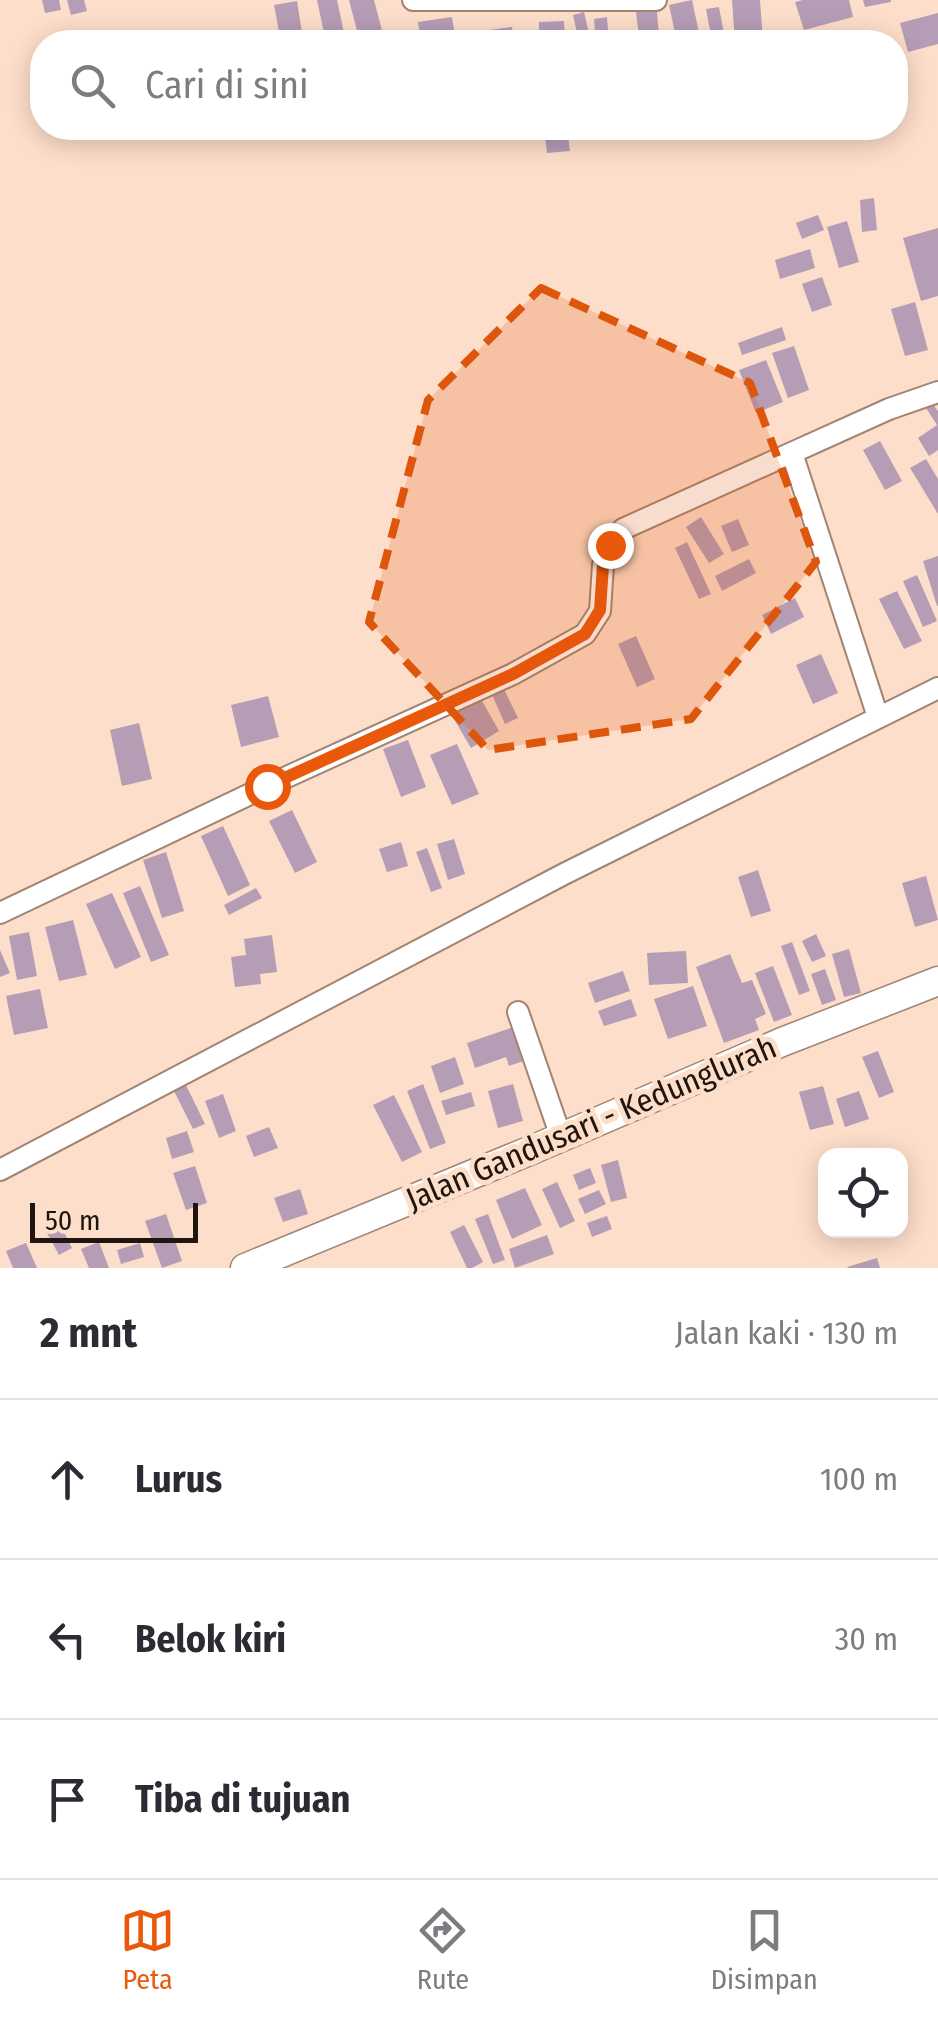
<!DOCTYPE html>
<html lang="id">
<meta charset="utf-8">
<style>
body{margin:0;font-family:"Fira Sans Condensed",sans-serif;background:#f7f7f7;color:#2b2b33}
.controls{position:absolute;right:30px;bottom:30px;display:grid;overflow:hidden;border-radius:20px;box-shadow:0 5px 25px #0003}
.controls button{width:90px;height:90px;display:grid;place-items:center;padding:0;border:0;border-bottom:2px solid #e1e1e2;background:#fff;color:#2b2b33;font:50px sans-serif}
.scale{position:absolute;left:30px;bottom:25px;width:168px;box-sizing:border-box;padding-left:10px;border:5px solid #20150e;border-top:0;font-size:28px;line-height:35px;white-space:nowrap;color:#20150e;-webkit-text-stroke:8px #fddeca;paint-order:stroke}
.stop{position:absolute;width:30px;height:30px;margin:-22px;border:8px solid #ea580c;border-radius:50%;background:#fff}
.stop.end{background:#ea580c;border-color:#fff;box-shadow:0 2px 10px #0008}
.list{margin:0;padding:0;list-style:none}
h2{display:flex;justify-content:space-between;align-items:center;height:130px;margin:0;padding:0 40px;font-size:42px}
h2 small{font-size:32px;font-weight:400;color:#7c7c81}
.list li{display:grid;grid-template-columns:65px 1fr auto;gap:30px;align-items:center;box-sizing:border-box;height:160px;padding:0 40px;border-top:2px solid #e1e1e2}
.list b{display:block;font-size:38px;white-space:nowrap}
.list em{font-size:32px;font-style:normal;color:#7c7c81}
.icon{flex:none;width:55px;height:55px;fill:none;stroke:currentColor;stroke-width:2;stroke-linecap:round;stroke-linejoin:round}
.map{position:relative;flex:none;width:938px;height:1268px;overflow:hidden}
.search{position:absolute;background:#fff;box-shadow:0 5px 25px #0003;left:30px;right:30px;top:30px;height:110px;display:flex;align-items:center;gap:25px;box-sizing:border-box;padding:0 35px;border-radius:40px;color:#7c7c81;font-size:38px}
.sheet{height:610px;background:#fff}
nav{display:flex;justify-content:space-around;align-items:center;box-sizing:border-box;height:140px;border-top:2px solid #e1e1e2;background:#fff;font-size:28px;color:#7c7c81}
nav a{display:grid;justify-items:center;gap:5px}
nav .on{color:#ea580c}
.map>svg:first-child{display:block}
</style>
<div class="map">
<svg width="938" height="1268" viewBox="0 0 938 1268">
<rect width="100%" height="100%" fill="#fddeca"/>
<path fill="#b59db6" d="M42 0H59L61 10 45 13Z
M67 0H84L87 11 71 15Z
M317 0H337L346 42H326Z
M349 0H374L385 42H360Z
M692 0 701 42H677L669 5Z
M732 0H760L763 42H735Z
M803 0H849L853 17 804 30 795 2Z
M863 0H891V2L865 7Z
M297 1 303 39 281 42 274 5Z
M656 2 659 35 639 37 635 4Z
M719 7 725 39 712 41 706 9Z
M584 12 591 42H579L573 15Z
M938 13V44L908 52 900 23Z
M452 17 456 42H421L418 22Z
M607 17 609 42H596L594 19Z
M564 21 565 42H539V22Z
M512 27 514 42H483L481 31Z
M544 128H567L570 151 547 153Z
M680 128H709V135L681 138Z
M874 198 877 230 862 232 860 200Z
M818 215 824 230 802 239 796 223Z
M847 221 859 262 839 268 827 227Z
M938 228V296L921 301 903 238Z
M810 249 815 268 780 279 775 260Z
M822 277 832 305 812 312 802 284Z
M915 302 928 350 905 356 891 309Z
M782 327 786 340 742 355 738 343Z
M794 346 809 390 788 398 772 353Z
M766 360 783 402 756 413 739 370Z
M933 404 938 411V450L929 456 918 438 937 425 926 408Z
M880 441 902 481 885 490 863 450Z
M926 459 938 479V514L910 468Z
M701 517 724 554 709 563 686 527Z
M738 519 749 545 732 552 721 526Z
M687 542 711 594 699 599 675 548Z
M938 556V606H937L923 561Z
M749 559 756 573 722 591 715 576Z
M917 575 937 621 923 627 903 581Z
M897 591 922 641 904 649 879 599Z
M795 598 804 617 771 634 762 615Z
M636 636 655 679 637 687 618 644Z
M821 654 838 693 813 704 796 665Z
M502 685 518 718 505 724 490 690Z
M268 696 279 737 241 747 231 705Z
M480 697 499 731 471 748 451 714Z
M139 723 152 779 122 786 110 730Z
M408 740 426 787 401 797 383 749Z
M457 744 479 794 452 805 430 755Z
M292 810 317 862 295 873 269 821Z
M223 826 250 885 228 896 201 836Z
M454 839 465 874 448 880 437 844Z
M401 842 408 866 387 872 379 849Z
M427 848 442 888 431 892 416 852Z
M166 852 184 911 162 918 143 860Z
M758 870 771 911 751 917 738 877Z
M926 876 938 920 915 927 902 883Z
M140 886 169 955 151 962 123 893Z
M256 888 262 898 229 915 224 905Z
M112 893 141 957 115 969 86 904Z
M73 920 87 975 59 981 45 927Z
M29 932 37 976 17 980 9 936Z
M816 934 826 956 812 962 802 941Z
M272 935 277 972 260 974 261 984 235 987 231 957 246 955 244 939Z
M792 942 810 991 799 995 781 946Z
M849 949 861 993 844 997 832 954Z
M0 950 10 973 0 977Z
M686 951 688 983 649 985 647 953Z
M730 954 742 983 752 980 766 1014 755 1019 759 1030 724 1043 696 967Z
M773 966 792 1015 774 1022 755 973Z
M825 969 836 1000 822 1005 811 974Z
M623 971 630 991 595 1003 588 983Z
M693 986 707 1026 668 1039 654 999Z
M40 989 48 1028 14 1035 6 996Z
M631 999 637 1016 604 1026 598 1011Z
M514 1027 526 1060 509 1066 506 1057 475 1068 467 1043Z
M878 1051 894 1092 879 1098 862 1057Z
M455 1057 464 1084 440 1093 431 1066Z
M185 1083 205 1124 193 1129 173 1089Z
M423 1084 446 1143 430 1149 407 1091Z
M513 1084 523 1121 498 1128 488 1091Z
M823 1086 834 1124 810 1130 799 1092Z
M859 1091 869 1119 845 1127 836 1099Z
M471 1092 475 1106 446 1115 441 1101Z
M223 1094 236 1131 219 1138 205 1101Z
M394 1095 422 1152 402 1162 373 1105Z
M269 1127 278 1148 254 1157 246 1136Z
M187 1131 194 1152 172 1159 166 1138Z
M618 1160 627 1198 611 1202 601 1165Z
M195 1166 207 1203 186 1210 173 1173Z
M590 1168 596 1183 579 1190 573 1175Z
M557 1182 575 1221 560 1228 542 1189Z
M525 1188 542 1225 512 1239 496 1200Z
M300 1189 308 1214 283 1222 274 1198Z
M599 1190 606 1204 585 1214 578 1199Z
M166 1214 182 1261 162 1268 145 1221Z
M488 1214 505 1260 493 1264 475 1219Z
M607 1216 612 1229 592 1237 587 1223Z
M464 1225 483 1262 472 1268H467L450 1232Z
M61 1226 72 1248 59 1255 47 1233Z
M547 1235 554 1254 515 1268 509 1249Z
M99 1242 109 1268H89L81 1249Z
M26 1243 37 1268H13L6 1251Z
M140 1243 144 1257 121 1264 117 1250Z
M877 1258 880 1268H848L847 1267Z"/>
<g fill="none" stroke-linecap="round" stroke-linejoin="round">
<defs>
<path id="street" d="M413 0H656
M792 453 878 717
M0 913 267 786 513 674 585 634 600 611 603 565 610 545 623 529 889 409 938 392
M518 1012 561 1137
M0 1170 564 874 938 688"/>
<path id="secondary" d="M245 1268 534 1149 782 1042 938 981"/>
</defs>
<use href="#street" stroke="#a18472" stroke-width="24"/>
<use href="#secondary" stroke="#a18472" stroke-width="31"/>
<use href="#street" stroke="#fff" stroke-width="20"/>
<use href="#secondary" stroke="#fff" stroke-width="28"/>
</g>
<g fill="none" stroke-linecap="round" stroke-linejoin="round">
<path stroke="#ea580c" stroke-width="12" d="M267 786 513 674 585 634 600 610 603 565 610 545"/>
</g>
<path fill="#de560c" fill-opacity="0.2" stroke="#de560c" stroke-width="8" stroke-dasharray="20 12" stroke-linejoin="round" d="M541 288 750 383 816 562 691 719 488 750 369 622 428 400Z"/>
<g text-anchor="middle" stroke-width="10" stroke-linejoin="round" paint-order="stroke">
<g font-size="32" fill="#20150e" stroke="#fddeca">
<text transform="translate(591 1123) rotate(-23)" y="11">Jalan Gandusari - Kedunglurah</text>
</g>
</g>
</svg>
<div class="controls">
<button><svg class="icon" aria-label="locate" viewBox="0 0 24 24"><circle cx="12" cy="12" r="6"/><path d="M12 2v4M12 18v4M2 12h4M18 12h4"/></svg></button>
</div>
<div class="scale">50 m</div>
<div class="stop" style="left:267px;top:786px"></div>
<div class="stop end" style="left:610px;top:545px"></div>
<div class="search"><svg class="icon" aria-label="search" viewBox="0 0 24 24"><circle cx="10" cy="10" r="6"/><path d="M15 15l6 6"/></svg>Cari di sini</div>
</div>
<section class="sheet">
<h2>2 mnt<small>Jalan kaki · 130 m</small></h2>
<ul class="list">
<li><svg class="icon" aria-label="ahead" viewBox="0 0 24 24"><path d="M12 20V5M6 11l6-6 6 6"/></svg><div><b>Lurus</b></div><em>100 m</em></li>
<li><svg class="icon" aria-label="left" viewBox="0 0 24 24"><path d="M17 20v-9H6M10 6l-5 5 5 5"/></svg><div><b>Belok kiri</b></div><em>30 m</em></li>
<li><svg class="icon" aria-label="arrive" viewBox="0 0 24 24"><path d="M6 21V4h12l-3 4 3 4H6"/></svg><div><b>Tiba di tujuan</b></div></li>
</ul>
</section>
<nav>
<a class="on"><svg class="icon" aria-label="map" viewBox="0 0 24 24"><path d="M3 6l6-2 6 2 6-2v14l-6 2-6-2-6 2zM9 4v14M15 6v14"/></svg>Peta</a>
<a><svg class="icon" aria-label="directions" viewBox="0 0 24 24"><path d="M12 3l9 9-9 9-9-9zM9 14v-3h6M13 9l2 2-2 2"/></svg>Rute</a>
<a><svg class="icon" aria-label="saved" viewBox="0 0 24 24"><path d="M7 4h10v16l-5-4-5 4z"/></svg>Disimpan</a>
</nav>
